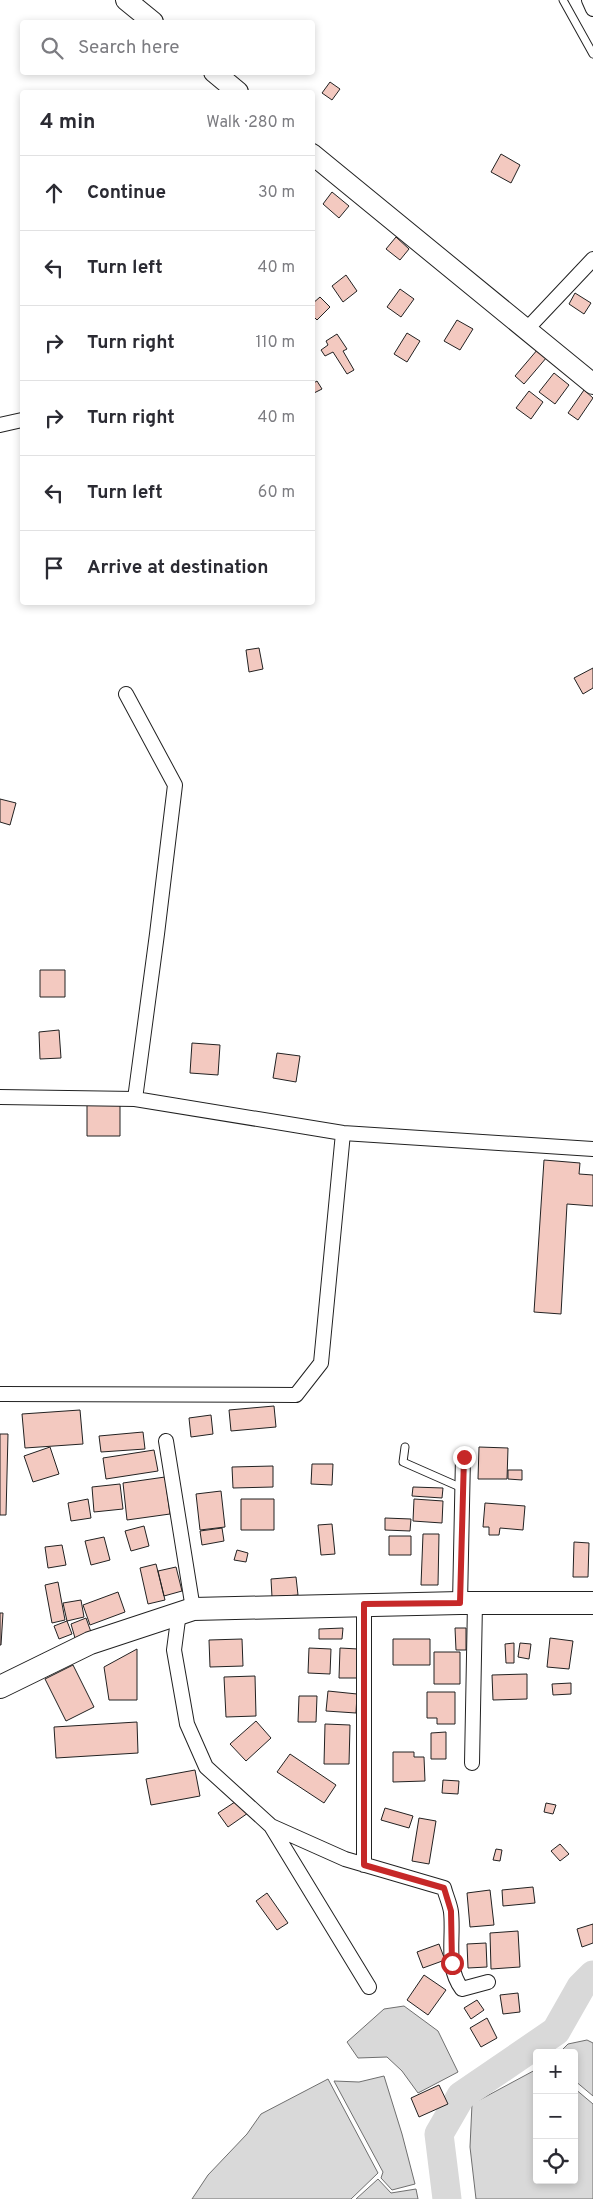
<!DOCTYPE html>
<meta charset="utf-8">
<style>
body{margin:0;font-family:Overpass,sans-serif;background:#f7f7f7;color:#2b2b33}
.controls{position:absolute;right:15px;bottom:15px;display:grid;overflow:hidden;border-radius:5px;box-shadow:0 2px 8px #0003}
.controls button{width:45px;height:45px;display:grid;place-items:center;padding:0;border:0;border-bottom:1px solid #e1e1e2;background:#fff;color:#2b2b33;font:25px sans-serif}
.stop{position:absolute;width:15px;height:15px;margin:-11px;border:4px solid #c62828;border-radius:50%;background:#fff}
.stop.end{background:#c62828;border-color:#fff;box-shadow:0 1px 5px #0008}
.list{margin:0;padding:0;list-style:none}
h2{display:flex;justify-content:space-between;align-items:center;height:65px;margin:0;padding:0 20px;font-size:21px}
h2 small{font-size:16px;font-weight:400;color:#7c7c81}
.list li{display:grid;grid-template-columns:32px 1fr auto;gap:15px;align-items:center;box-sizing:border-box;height:75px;padding:0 20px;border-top:1px solid #e1e1e2}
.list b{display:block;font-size:19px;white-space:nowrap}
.list em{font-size:16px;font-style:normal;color:#7c7c81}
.icon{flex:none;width:28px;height:28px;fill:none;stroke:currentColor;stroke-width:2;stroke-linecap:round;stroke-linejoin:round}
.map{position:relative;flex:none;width:593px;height:2199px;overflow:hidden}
.search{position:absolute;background:#fff;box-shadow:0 2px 8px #0003;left:20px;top:20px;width:295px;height:55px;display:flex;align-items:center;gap:12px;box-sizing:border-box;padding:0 18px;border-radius:5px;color:#7c7c81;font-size:19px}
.panel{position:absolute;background:#fff;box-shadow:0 2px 8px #0003;left:20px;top:90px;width:295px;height:515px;border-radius:5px}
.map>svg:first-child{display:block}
</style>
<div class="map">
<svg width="593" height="2199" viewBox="0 0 593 2199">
<rect width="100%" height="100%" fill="#fff"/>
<path fill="#d9d9d9" stroke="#6f6f6f" d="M404 2006 438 2031 458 2072 418 2093 402 2071 387 2057 358 2058 347 2042 384 2009Z
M587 2040 593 2043V2096L574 2080V2053H559L568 2044Z
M537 2069V2180H574V2088L593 2104V2199H476L470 2147 472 2104Z
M384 2076 402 2134 415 2184 392 2190 381 2178 383 2172 334 2081 359 2082Z
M328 2079 378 2173 351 2199H192L208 2175 247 2134 261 2114Z
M378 2179 391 2193 416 2189 418 2199H356Z"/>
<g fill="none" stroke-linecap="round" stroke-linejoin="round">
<path stroke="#d9d9d9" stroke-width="29" d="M447 2199 439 2134 461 2096 556 2031 581 1987 593 1975"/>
</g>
<path fill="#f3c9c0" stroke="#222" d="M330 82 340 89 332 100 322 93Z
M501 154 520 165 511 183 491 172Z
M332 192 349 206 339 218 323 204Z
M396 237 409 249 400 260 386 249Z
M346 275 357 291 343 302 332 286Z
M400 289 414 299 401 317 387 307Z
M575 293 591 303 584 314 569 304Z
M320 297 330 307 317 320 312 315V304Z
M457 320 473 329 460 350 444 341Z
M407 333 420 341 407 362 394 354Z
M337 334 347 349 343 351 354 370 347 374 333 352 325 356 321 350 328 345 326 341Z
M538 349 547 357 524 384 515 376Z
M554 373 569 385 555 404 539 392Z
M317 381 322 389 312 394V384Z
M584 390 593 398 578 420 568 413Z
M529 391 543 402 531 419 516 408Z
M259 648 263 669 249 672 246 650Z
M593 668V688L583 694 574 678Z
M0 799 16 803 10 825 0 822Z
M40 970H65V997H40Z
M59 1030 61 1058 40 1059 39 1032Z
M192 1043 220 1045 218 1075 190 1073Z
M277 1053 300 1056 296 1082 273 1078Z
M87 1104H120V1136H87Z
M544 1160 580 1163 579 1174 593 1175V1206L567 1204 561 1314 534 1312Z
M274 1406 276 1427 231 1431 229 1410Z
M80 1410 83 1444 25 1448 22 1414Z
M211 1415 213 1434 191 1437 189 1418Z
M143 1432 145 1449 101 1452 99 1436Z
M0 1434H8L6 1515H0Z
M50 1447 59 1474 33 1482 24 1456Z
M479 1447 508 1448 507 1479H478Z
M154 1450 158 1471 106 1479 103 1458Z
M312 1464H333L332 1485 311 1484Z
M273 1466V1487L233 1488 232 1467Z
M508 1470H522V1480L508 1479Z
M165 1477 170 1514 127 1520 123 1483Z
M120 1484 123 1509 94 1512 92 1487Z
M413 1487 443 1488 442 1498 412 1496Z
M221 1491 225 1527 200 1530 196 1494Z
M88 1499 91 1518 71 1521 68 1503Z
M241 1499H274V1530H241Z
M414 1499 443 1501 442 1523 413 1521Z
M485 1503 525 1506 523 1530 500 1528 499 1535H489V1527H483Z
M385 1518 411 1519 410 1531 385 1530Z
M332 1524 335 1554 321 1555 318 1525Z
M144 1526 149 1546 131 1551 125 1531Z
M222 1528 224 1541 202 1545 200 1531Z
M423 1534H439L438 1585H421Z
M389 1536H411V1555H389Z
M104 1537 110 1560 91 1565 85 1541Z
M574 1542 589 1543 588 1577H573Z
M62 1545 66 1565 48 1568 45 1547Z
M237 1550 248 1553 246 1562 234 1560Z
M156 1564 165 1600 148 1604 140 1568Z
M176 1567 182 1591 164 1596 158 1571Z
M296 1577 298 1595 272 1597 271 1579Z
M58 1582 65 1620 52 1623 45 1585Z
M118 1592 125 1612 90 1625 83 1605Z
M81 1600 84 1617 67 1621 63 1603Z
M0 1613H3L1 1645H0Z
M86 1618 91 1632 75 1638 71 1624Z
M67 1621 72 1634 59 1639 54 1626Z
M343 1628 342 1639H319V1629Z
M455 1628H466V1650H456Z
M550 1638 573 1641 569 1669 547 1667Z
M242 1639 243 1666 210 1667 209 1640Z
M393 1639H430V1665H393Z
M514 1643V1663H506L505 1644Z
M520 1643 531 1644 529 1659 518 1657Z
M309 1648 331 1649 330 1674 308 1673Z
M340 1648 358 1649V1678H339Z
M137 1649V1700H109L104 1667Z
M434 1652H460V1684H434Z
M73 1665 94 1707 66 1721 45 1679Z
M527 1674V1699L493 1700 492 1675Z
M255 1676 256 1716 226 1717 224 1677Z
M571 1683V1694L553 1695 552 1684Z
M328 1691 357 1694 356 1713 326 1711Z
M427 1692H455V1724H437V1718H427Z
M299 1696H317L316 1722H298Z
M256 1721 271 1738 246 1761 230 1744Z
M137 1722 138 1753 56 1758 54 1727Z
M325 1724 350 1725 349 1764H324Z
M446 1732V1759H431V1733Z
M393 1752H414V1757H424L425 1781 393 1782Z
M290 1754 336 1785 324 1803 277 1772Z
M195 1770 200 1796 151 1805 146 1779Z
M443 1780 459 1781 458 1794 442 1793Z
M238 1800 248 1813 228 1827 218 1813Z
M546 1803 556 1805 553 1814 544 1812Z
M385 1808 413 1816 409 1828 381 1820Z
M419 1818 436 1821 429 1864 412 1861Z
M560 1844 569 1854 560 1861 551 1851Z
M496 1849 502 1850 500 1861 493 1860Z
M533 1887 535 1903 503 1906 502 1890Z
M490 1890 494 1925 470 1927 467 1893Z
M267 1893 288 1923 277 1930 256 1901Z
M593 1924V1943L582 1947 577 1929Z
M518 1931 520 1967 491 1969 490 1933Z
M486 1943 487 1967 468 1968 467 1944Z
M439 1944 445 1960 423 1968 417 1952Z
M424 1975 446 1990 428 2015 407 2000Z
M518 1993 520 2012 503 2014 500 1995Z
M477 2000 484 2010 471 2019 464 2008Z
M487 2018 497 2038 481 2047 470 2028Z
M439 2085 448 2104 419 2117 411 2098Z"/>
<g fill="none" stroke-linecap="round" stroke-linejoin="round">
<defs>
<path id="lane" d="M563 0 593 54
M405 1447 403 1462 462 1488"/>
<path id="street" d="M589 0 593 9
M526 330 593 259
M0 425 22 420
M126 694 175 785 157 934 135 1099
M0 1097 135 1099 343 1133 593 1149
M0 1394 296 1395 321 1363 343 1133
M166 1441 193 1609
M460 1603 463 1457
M364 1604V1865
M179 1612 174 1650 187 1724 206 1767 271 1826 369 1987
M472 1763 475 1603
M271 1826 345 1859 444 1888C446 1896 450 1904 451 1912 454 1938 445 1967 462 1989L488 1982"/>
<path id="secondary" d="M126 0 153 22
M214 72 238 92
M312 154 593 384"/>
<path id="primary" d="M0 1687 90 1643 193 1609 460 1603H593"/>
</defs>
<use href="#lane" stroke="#222" stroke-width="9"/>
<use href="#street" stroke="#222" stroke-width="16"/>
<use href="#secondary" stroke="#222" stroke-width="22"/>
<use href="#primary" stroke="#222" stroke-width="24"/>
<use href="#lane" stroke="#fff" stroke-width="7"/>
<use href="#street" stroke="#fff" stroke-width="14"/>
<use href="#secondary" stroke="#fff" stroke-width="20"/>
<use href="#primary" stroke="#fff" stroke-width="22"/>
</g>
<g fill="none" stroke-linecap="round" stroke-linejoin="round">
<path stroke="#c62828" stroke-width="6" d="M452 1963 451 1911 444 1888 364 1865V1604L460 1603 464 1457"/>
</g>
</svg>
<div class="controls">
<button>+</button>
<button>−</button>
<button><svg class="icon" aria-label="locate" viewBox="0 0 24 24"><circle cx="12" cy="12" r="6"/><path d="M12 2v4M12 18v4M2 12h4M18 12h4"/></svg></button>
</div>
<div class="stop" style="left:452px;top:1963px"></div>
<div class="stop end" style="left:464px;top:1457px"></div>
<div class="search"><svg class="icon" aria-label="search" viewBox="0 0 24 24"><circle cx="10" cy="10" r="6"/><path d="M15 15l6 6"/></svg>Search here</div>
<section class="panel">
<h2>4 min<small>Walk · 280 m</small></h2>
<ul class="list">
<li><svg class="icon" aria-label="ahead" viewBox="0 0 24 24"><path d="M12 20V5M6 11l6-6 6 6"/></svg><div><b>Continue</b></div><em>30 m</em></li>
<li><svg class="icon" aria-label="left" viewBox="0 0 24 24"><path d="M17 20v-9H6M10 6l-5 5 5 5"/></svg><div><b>Turn left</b></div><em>40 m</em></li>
<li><svg class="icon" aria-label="right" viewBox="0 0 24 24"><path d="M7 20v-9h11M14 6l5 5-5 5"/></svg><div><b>Turn right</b></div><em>110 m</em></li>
<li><svg class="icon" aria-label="right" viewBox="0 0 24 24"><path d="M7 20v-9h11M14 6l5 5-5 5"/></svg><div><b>Turn right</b></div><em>40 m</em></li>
<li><svg class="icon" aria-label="left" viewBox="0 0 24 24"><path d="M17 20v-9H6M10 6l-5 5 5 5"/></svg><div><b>Turn left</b></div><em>60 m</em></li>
<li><svg class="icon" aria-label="arrive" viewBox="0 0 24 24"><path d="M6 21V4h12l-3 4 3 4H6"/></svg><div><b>Arrive at destination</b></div></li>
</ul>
</section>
</div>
